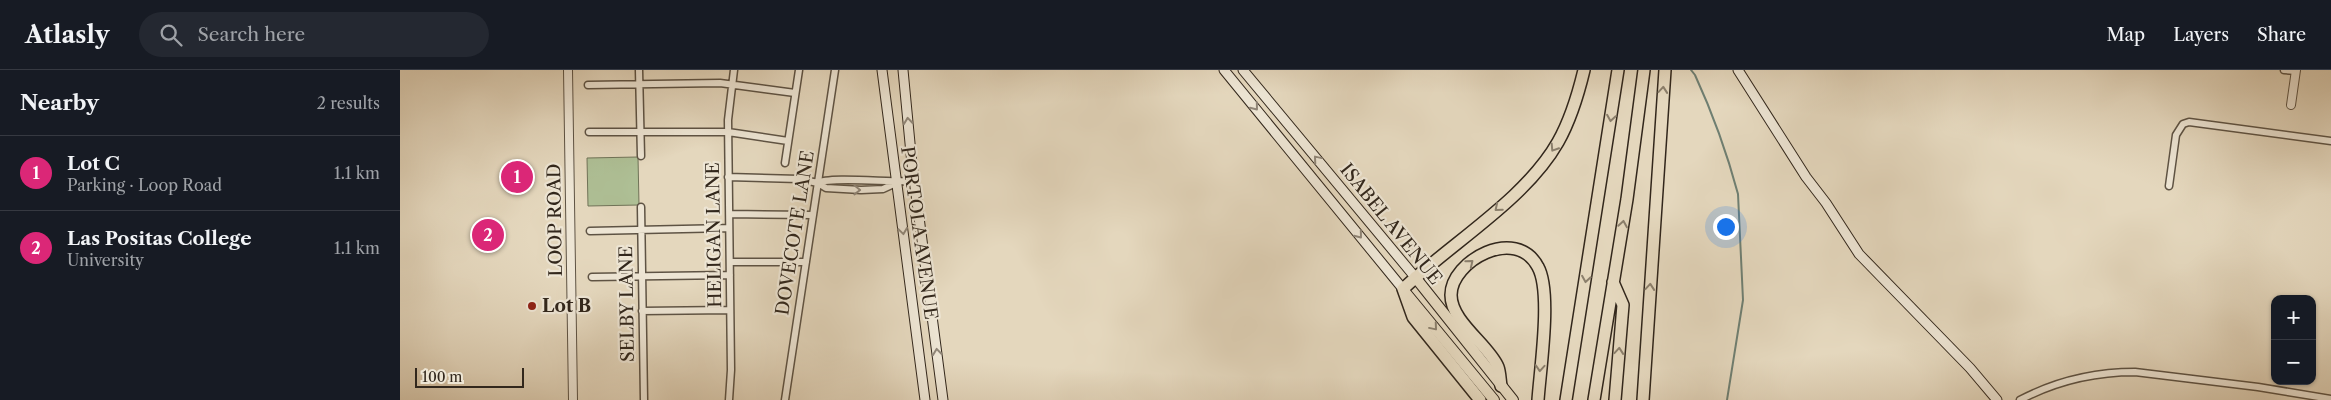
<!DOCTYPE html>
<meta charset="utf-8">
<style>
body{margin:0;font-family:"Libre Caslon Text",serif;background:#242831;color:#f1f3f6}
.controls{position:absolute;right:15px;bottom:15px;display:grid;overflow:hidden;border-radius:10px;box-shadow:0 1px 4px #0004}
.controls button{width:45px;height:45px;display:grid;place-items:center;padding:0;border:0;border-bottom:1px solid #363941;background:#171b24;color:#f1f3f6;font:25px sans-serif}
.scale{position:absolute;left:15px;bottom:12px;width:109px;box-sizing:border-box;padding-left:5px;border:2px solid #32271c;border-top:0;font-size:14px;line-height:18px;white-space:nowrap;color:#32271c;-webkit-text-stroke:4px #ede5d4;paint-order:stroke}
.you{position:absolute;left:1325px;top:156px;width:18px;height:18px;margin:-12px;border:4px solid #fff;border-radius:50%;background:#1a73e8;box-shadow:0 0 0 8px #1a73e833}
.badge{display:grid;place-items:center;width:32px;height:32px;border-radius:50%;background:#db2777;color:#fff;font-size:16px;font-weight:700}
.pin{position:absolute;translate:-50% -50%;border:2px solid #fff;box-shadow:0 1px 5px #0006}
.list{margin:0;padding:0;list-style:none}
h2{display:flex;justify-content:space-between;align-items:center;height:65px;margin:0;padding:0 20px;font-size:21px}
h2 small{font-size:16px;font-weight:400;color:#9ea1a6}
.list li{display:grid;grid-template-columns:32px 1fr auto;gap:15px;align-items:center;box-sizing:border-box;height:75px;padding:0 20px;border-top:1px solid #363941}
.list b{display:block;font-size:19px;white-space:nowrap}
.list p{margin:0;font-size:16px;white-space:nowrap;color:#9ea1a6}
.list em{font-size:16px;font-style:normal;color:#9ea1a6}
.icon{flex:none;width:28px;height:28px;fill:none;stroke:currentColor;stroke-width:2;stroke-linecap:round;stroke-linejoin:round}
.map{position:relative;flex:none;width:1931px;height:330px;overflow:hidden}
header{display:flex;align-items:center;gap:30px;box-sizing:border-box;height:70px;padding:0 25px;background:#171b24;border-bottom:1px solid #363941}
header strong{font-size:24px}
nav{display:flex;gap:28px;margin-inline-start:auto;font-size:18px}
.search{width:350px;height:45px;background:#242831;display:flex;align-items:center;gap:12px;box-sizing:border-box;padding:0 18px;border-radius:28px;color:#9ea1a6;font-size:19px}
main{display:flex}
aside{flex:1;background:#171b24}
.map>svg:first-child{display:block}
</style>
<header>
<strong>Atlasly</strong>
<div class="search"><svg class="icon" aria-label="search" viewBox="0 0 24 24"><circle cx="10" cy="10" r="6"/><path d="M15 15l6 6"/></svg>Search here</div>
<nav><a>Map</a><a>Layers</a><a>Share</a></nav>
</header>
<main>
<aside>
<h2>Nearby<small>2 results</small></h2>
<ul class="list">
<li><span class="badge">1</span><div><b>Lot C</b><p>Parking · Loop Road</p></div><em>1.1 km</em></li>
<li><span class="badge">2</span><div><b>Las Positas College</b><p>University</p></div><em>1.1 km</em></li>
</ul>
</aside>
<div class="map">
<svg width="1931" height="330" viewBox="0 0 1931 330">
<rect width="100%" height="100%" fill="#e4d7bd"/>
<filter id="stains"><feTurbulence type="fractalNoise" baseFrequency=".004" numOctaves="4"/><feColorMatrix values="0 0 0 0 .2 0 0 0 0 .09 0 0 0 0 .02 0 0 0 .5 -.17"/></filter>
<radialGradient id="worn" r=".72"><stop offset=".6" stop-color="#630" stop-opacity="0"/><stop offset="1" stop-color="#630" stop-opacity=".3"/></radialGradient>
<path fill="#aebf95" stroke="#707358" d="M238 87 239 135 188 136 187 88Z"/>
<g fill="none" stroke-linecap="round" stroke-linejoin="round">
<path stroke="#6f7f72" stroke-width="2" d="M1291 0 1295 5C1313 44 1327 83 1338 124L1343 230 1327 330"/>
<defs>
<path id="minor" d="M239 0 241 86
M1884 0 1896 1
M188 15 320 13 395 23
M189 62H328L388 71
M385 93 399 0
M328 107 399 109 418 113 426 118 461 120 483 119 496 113
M418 113C429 106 495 113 515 111
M1769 116 1776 65 1783 54 1789 52 1931 71
M241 137 244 330
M330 144 413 145
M190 161 329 158
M330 192H406
M192 207 330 205
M242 241 330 240
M329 330 331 300 328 50 334 0
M385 330 435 0
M1620 330C1656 311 1694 302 1735 302L1858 317 1931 329"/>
<path id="tertiary" d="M168 0 173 330
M1891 35 1896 0"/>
<path id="secondary" d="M482 0 525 330
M503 0 512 94 543 330
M824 0 1003 219
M843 0 1015 207
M1338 0 1406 107 1426 133 1459 184 1570 298 1597 330"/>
<path id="trunk" d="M1015 207 1113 330
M1005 222 1094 330"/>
<path id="motorway" d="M1213 212 1223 235 1215 330
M1101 316C1100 310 1100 302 1098 297 1089 275 1051 252 1051 225 1051 191 1116 155 1138 197 1152 222 1140 300 1138 330
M1080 330 1013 247 1003 219C1051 173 1125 130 1158 72 1171 49 1178 25 1184 0
M1166 330 1218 0
M1194 330 1227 129 1244 0
M1243 330 1265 0"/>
</defs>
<use href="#minor" stroke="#5e5344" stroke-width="9"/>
<use href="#tertiary" stroke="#5e5344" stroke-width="10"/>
<use href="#secondary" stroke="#32271c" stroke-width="11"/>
<use href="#trunk" stroke="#32271c" stroke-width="12"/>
<use href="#motorway" stroke="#32271c" stroke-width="14"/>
<use href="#minor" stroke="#ede5d4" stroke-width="6"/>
<use href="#tertiary" stroke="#ede5d4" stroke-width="8"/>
<use href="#secondary" stroke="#ede5d4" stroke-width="9"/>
<use href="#trunk" stroke="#e4d7bd" stroke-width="10"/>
<use href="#motorway" stroke="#e4d7bd" stroke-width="11"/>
</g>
<defs><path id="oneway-chevron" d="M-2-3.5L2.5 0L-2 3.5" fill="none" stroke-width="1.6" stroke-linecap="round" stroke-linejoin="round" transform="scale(1.25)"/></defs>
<g stroke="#8b7f6c">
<use href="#oneway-chevron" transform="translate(1263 20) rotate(-85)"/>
<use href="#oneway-chevron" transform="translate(1211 48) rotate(99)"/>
<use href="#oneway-chevron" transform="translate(1154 78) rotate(123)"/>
<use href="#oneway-chevron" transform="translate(1098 138) rotate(140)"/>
<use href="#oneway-chevron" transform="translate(1223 154) rotate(-81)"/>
<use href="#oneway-chevron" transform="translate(1070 193) rotate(-39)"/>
<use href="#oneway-chevron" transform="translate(1186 209) rotate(99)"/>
<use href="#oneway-chevron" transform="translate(1250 217) rotate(-85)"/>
<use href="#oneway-chevron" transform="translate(1034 257) rotate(50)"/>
<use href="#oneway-chevron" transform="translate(1219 281) rotate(-85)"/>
<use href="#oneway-chevron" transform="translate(1140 298) rotate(94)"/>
</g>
<g stroke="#908678">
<use href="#oneway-chevron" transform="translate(855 37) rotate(51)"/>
<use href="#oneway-chevron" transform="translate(508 51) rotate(-96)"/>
<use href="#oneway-chevron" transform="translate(917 89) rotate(-130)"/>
<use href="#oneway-chevron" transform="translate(457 120) rotate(1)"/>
<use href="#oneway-chevron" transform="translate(503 161) rotate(82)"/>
<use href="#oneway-chevron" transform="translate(959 165) rotate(51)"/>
<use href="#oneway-chevron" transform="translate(537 282) rotate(-97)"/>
</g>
<circle fill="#8f2418" stroke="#ede5d4" stroke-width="2" cx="132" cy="236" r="5"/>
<g text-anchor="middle" stroke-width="4.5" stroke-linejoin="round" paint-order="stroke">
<g font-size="18" fill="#32271c" stroke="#ede5d4">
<text transform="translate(155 150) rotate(-91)" y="6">LOOP ROAD</text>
<text transform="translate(991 154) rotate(51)" y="6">ISABEL AVENUE</text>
<text transform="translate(395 163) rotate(-81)" y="6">DOVECOTE LANE</text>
<text transform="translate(519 163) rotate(82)" y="6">PORTOLA AVENUE</text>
<text transform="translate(314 165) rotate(-91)" y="6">HELIGAN LANE</text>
<text transform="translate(227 234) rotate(-91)" y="6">SELBY LANE</text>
</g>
<g font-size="18" font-weight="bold" fill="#32271c" stroke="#ede5d4" text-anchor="start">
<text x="142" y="242">Lot B</text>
</g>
</g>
<rect width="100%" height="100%" filter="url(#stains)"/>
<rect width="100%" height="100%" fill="url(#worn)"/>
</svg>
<div class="controls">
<button>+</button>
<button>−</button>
</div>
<div class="scale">100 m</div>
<div class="you"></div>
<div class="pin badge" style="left:117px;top:107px">1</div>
<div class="pin badge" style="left:88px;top:165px">2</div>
</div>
</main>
